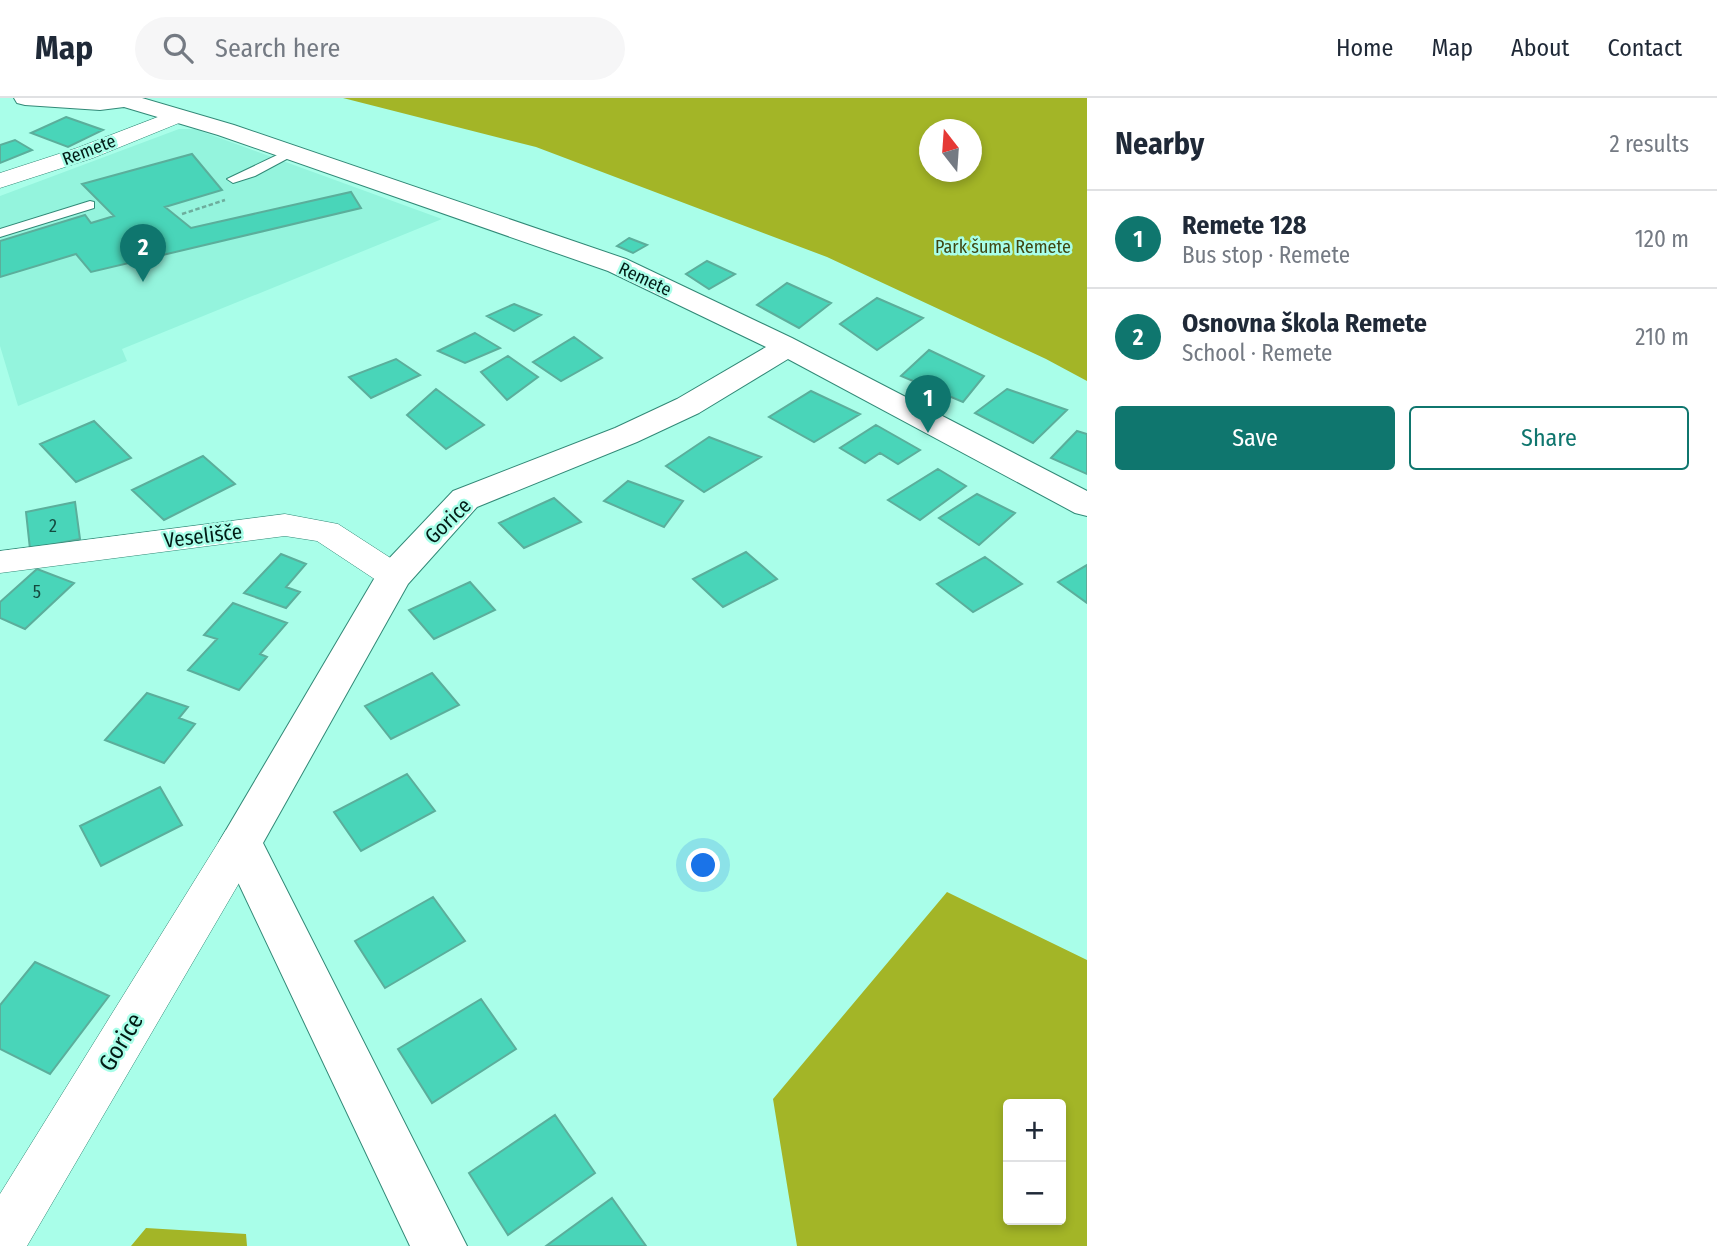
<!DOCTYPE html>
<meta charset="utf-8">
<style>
body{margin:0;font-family:"Fira Sans Condensed",sans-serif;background:#f6f6f7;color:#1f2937}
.controls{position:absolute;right:21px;bottom:21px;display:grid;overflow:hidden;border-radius:7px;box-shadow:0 4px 10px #0003}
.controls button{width:63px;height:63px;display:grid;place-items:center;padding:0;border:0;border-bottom:2px solid #e0e1e3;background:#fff;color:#1f2937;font:35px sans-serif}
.compass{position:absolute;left:919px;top:21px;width:63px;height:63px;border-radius:50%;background:#fff;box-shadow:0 4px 10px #0003;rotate:343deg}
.you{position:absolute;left:704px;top:768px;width:24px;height:24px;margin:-18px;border:5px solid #fff;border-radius:50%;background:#1a73e8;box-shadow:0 0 0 10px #1a73e833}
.badge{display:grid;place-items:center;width:46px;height:46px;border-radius:50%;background:#0f766e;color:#fff;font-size:23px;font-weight:700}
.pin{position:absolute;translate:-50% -58px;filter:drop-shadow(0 2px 4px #0008)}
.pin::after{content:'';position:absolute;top:37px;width:24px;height:21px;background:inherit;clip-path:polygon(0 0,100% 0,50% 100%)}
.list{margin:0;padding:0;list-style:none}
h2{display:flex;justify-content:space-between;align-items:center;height:91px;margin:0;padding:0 28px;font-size:30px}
h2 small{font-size:23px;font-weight:400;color:#747a83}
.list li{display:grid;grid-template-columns:46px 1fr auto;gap:21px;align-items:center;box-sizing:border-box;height:98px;padding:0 28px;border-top:2px solid #e0e1e3}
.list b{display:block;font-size:26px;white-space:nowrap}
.list p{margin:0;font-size:23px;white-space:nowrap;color:#747a83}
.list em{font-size:23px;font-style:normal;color:#747a83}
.actions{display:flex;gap:14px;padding:21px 28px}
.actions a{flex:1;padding:16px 0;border:2px solid #0f766e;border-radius:7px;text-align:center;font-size:24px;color:#0f766e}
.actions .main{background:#0f766e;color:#fff}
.icon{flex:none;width:38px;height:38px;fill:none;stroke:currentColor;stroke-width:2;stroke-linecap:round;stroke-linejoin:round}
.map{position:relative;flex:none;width:1087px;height:1148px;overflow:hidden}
header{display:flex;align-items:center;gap:42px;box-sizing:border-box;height:98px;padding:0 35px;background:#fff;border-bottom:2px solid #e0e1e3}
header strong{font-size:33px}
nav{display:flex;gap:38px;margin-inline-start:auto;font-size:24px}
.search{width:490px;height:63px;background:#f6f6f7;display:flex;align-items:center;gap:18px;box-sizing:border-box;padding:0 24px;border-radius:38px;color:#747a83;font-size:26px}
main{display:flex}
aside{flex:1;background:#fff}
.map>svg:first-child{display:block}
</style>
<header>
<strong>Map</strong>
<div class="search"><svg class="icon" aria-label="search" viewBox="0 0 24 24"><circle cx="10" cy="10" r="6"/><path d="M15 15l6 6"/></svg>Search here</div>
<nav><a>Home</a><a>Map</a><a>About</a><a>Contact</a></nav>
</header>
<main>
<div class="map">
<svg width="1087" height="1148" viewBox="0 0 1087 1148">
<rect width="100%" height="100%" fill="#a9fee9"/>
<path fill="#94f4dd" d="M179 31H195L442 121 122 251 127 263 18 308 0 248V98Z"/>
<path fill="#a3b527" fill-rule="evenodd" d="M343 0H1087V283L1046 261 827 159 536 49ZM930 32H972V74H930Z
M947 794 1087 862V1148H797L773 1001ZM1061 1006V1122H1008V1006Z
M146 1130 246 1136 247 1148H131Z"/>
<path fill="#49d5b9" stroke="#5bae9b" stroke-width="2" d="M66 19 103 32 68 49 31 35Z
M15 42 32 52 0 65V47Z
M192 56 222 92 165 109 191 130 351 94 361 110 91 174 76 156 0 179V143L85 117 91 125 114 118 82 86Z
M629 140 647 147 633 155 617 148Z
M707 163 735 176 709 191 686 176Z
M787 185 831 205 799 230 757 207Z
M877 200 923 220 877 252 840 226Z
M514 206 541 217 514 233 487 218Z
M475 235 500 250 465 265 438 253Z
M574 239 602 260 561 283 533 264Z
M929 252 984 278 963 304 901 278Z
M508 258 538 279 507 302 481 274Z
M396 261 420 277 371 300 349 279Z
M436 291 484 327 446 351 407 317Z
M1007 291 1067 312 1033 345 975 315Z
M811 293 860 316 814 344 769 319Z
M94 323 131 360 76 384 40 346Z
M876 327 920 352 898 366 880 355 865 365 840 350Z
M1077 333 1087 336V376L1051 360Z
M709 339 761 359 704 394 666 368Z
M203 358 235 386 164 422 132 392Z
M938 371 966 388 920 422 888 402Z
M628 383 683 403 664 429 604 403Z
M977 396 1015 415 979 447 939 420Z
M554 400 581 424 524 450 499 425Z
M75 404 80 441 30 451 26 414Z
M746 454 777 481 723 509 693 481Z
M281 456 306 466 286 489 300 494 286 510 244 495Z
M985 459 1022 486 973 514 937 486Z
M1087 467V505L1058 484Z
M37 471 74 485 25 531 0 520V504Z
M470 484 495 512 434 541 409 512Z
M233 505 287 525 260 556 267 559 239 592 188 572 217 541 204 537Z
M432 575 459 607 391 641 365 608Z
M147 595 188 609 179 620 195 626 164 665 105 642Z
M407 676 435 713 361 753 334 714Z
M160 689 182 727 101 768 80 728Z
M433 799 465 843 385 890 355 843Z
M35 864 109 898 50 976 0 951V907Z
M481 901 516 951 432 1005 398 951Z
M555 1017 595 1075 508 1137 469 1075Z
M612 1100 646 1148H546Z"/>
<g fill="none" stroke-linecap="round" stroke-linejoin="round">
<defs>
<path id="lane" d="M292 50 298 54 296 56 255 78 233 85 227 81Z
M90 103 94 104V110L0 139V131Z"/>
<path id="street" d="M176 12 184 13 187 18 184 23 93 60 0 90V75L77 50Z
M285 416 338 426 406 470 411 478 406 486 394 490 382 486 317 443 285 438 0 475V453Z
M241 727 256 732 262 744 256 756 27 1148H0V1096L226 732Z"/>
<path id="secondary" d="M14 0H142L234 27 626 161 792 240 1087 393V418L1075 415 788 261 699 315 637 344 477 409 408 486 263 745 467 1148H410L219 744 381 469 453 393 615 330 677 301 766 249 608 173 218 37 124 9 100 12 25 7 17 5Z"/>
</defs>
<use href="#lane" stroke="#328977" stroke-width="2"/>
<use href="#street" stroke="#328977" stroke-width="1"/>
<use href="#secondary" stroke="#328977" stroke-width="2"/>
<path stroke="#6dad9d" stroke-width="2.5" stroke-dasharray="4.5 2.5" stroke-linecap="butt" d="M182 116 225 102"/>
<use href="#lane" fill="#fff" fill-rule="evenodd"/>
<use href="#street" fill="#fff" fill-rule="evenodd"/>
<use href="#secondary" fill="#fff" fill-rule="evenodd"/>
</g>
<g text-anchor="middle" stroke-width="5" stroke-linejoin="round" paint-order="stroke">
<g font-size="18" fill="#021c16" stroke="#a9fee9">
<text transform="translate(89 52) rotate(-21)" y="6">Remete</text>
<text transform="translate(645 181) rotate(25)" y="6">Remete</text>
</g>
<g font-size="18" fill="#3f4611" stroke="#a9fee9">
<text x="1003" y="155">Park šuma Remete</text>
</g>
<g font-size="18" fill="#144a3f">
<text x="53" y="434">2</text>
<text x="37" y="500">5</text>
</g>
<g font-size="21" fill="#021c16" stroke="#a9fee9">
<text transform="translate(448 423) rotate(-44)" y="7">Gorice</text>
<text transform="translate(203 438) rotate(-7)" y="7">Veselišče</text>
</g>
<g font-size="24" fill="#021c16" stroke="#a9fee9">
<text transform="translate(121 944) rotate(-59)" y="8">Gorice</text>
</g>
</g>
</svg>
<div class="controls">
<button>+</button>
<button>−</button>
</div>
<svg class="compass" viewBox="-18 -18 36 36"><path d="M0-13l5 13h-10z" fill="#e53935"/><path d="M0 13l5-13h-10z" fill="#747a83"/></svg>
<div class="you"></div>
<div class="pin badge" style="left:928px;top:335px">1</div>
<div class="pin badge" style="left:143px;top:184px">2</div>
</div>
<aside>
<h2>Nearby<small>2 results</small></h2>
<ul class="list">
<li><span class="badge">1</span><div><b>Remete 128</b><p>Bus stop · Remete</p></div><em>120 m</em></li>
<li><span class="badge">2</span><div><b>Osnovna škola Remete</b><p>School · Remete</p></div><em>210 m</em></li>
</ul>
<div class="actions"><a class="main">Save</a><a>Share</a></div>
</aside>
</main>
